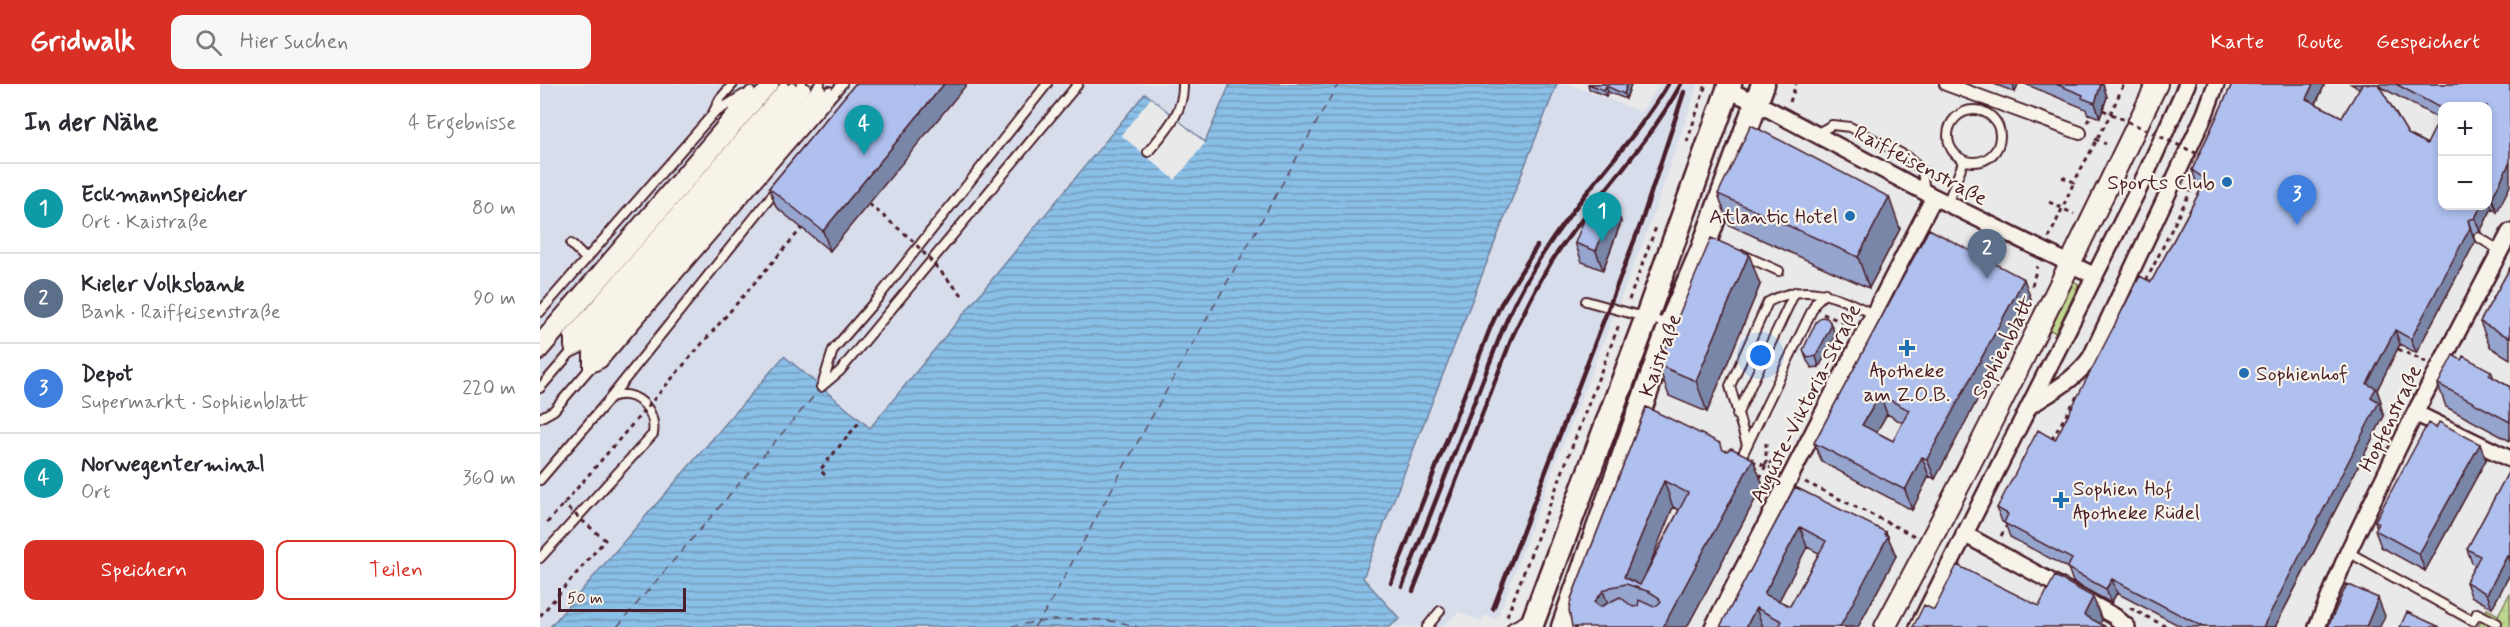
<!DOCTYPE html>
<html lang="de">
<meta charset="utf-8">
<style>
body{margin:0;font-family:Mynerve,sans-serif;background:#f7f7f7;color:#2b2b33}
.controls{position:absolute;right:18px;top:18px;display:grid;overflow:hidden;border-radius:12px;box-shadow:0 3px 9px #0003}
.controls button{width:54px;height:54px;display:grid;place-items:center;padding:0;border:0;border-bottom:2px solid #e1e1e2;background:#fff;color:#2b2b33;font:30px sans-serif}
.scale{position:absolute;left:18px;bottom:15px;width:128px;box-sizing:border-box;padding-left:6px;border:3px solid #4a1f2b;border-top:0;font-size:16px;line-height:21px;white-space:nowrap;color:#4a1f2b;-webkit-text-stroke:4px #f7f3e8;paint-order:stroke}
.you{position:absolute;left:1221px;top:272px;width:21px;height:21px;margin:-15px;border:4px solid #fff;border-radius:50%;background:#1a73e8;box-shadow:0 0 0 9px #1a73e833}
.badge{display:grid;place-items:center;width:39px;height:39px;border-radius:50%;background:#d93025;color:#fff;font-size:20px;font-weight:700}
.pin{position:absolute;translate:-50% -50px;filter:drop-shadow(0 2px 3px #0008)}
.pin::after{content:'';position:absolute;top:32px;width:21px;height:18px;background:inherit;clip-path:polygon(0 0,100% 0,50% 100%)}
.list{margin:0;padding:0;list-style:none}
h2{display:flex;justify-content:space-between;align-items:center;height:78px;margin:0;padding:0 24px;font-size:26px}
h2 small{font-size:20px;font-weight:400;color:#7c7c81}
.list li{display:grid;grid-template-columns:39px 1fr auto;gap:18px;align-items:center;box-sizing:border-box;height:90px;padding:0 24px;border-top:2px solid #e1e1e2}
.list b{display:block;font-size:22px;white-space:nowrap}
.list p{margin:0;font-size:20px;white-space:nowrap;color:#7c7c81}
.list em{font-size:20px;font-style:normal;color:#7c7c81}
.actions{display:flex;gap:12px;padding:18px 24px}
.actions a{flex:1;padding:14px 0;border:2px solid #d93025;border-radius:12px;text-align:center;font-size:21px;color:#d93025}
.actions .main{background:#d93025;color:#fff}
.icon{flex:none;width:33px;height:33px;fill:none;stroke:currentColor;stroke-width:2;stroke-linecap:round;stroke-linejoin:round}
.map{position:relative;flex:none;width:1970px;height:543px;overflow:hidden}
header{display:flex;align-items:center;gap:36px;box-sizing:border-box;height:84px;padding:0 30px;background:#d93025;color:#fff}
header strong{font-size:28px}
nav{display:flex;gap:33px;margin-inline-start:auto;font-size:21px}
.search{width:420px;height:54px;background:#f7f7f7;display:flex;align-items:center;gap:15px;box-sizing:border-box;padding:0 21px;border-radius:12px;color:#7c7c81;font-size:22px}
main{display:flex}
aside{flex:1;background:#fff}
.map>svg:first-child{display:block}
</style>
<header>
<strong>Gridwalk</strong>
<div class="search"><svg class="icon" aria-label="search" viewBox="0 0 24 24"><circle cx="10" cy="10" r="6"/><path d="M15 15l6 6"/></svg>Hier suchen</div>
<nav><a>Karte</a><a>Route</a><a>Gespeichert</a></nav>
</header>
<main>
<aside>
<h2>In der Nähe<small>4 Ergebnisse</small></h2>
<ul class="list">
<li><span class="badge" style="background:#0f9aa8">1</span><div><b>Eckmannspeicher</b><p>Ort · Kaistraße</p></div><em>80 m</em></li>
<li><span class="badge" style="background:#5c6f8a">2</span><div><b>Kieler Volksbank</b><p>Bank · Raiffeisenstraße</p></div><em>90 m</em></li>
<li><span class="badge" style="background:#3f7fe0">3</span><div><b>Depot</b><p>Supermarkt · Sophienblatt</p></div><em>220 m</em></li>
<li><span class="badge" style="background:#0f9aa8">4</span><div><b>Norwegenterminal</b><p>Ort</p></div><em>360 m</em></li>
</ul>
<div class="actions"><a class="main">Speichern</a><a>Teilen</a></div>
</aside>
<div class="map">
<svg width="1970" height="543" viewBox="0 0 1970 543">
<defs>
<pattern id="grass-tufts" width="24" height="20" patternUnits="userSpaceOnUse" patternTransform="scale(1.5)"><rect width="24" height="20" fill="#bed88f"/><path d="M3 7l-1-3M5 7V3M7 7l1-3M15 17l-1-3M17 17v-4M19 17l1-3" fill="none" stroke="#a5b97c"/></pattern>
<pattern id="park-dots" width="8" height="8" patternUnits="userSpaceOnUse" patternTransform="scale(1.5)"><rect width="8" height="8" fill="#bed88f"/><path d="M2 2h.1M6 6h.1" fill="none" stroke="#a5b97c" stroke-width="1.8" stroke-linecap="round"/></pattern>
<pattern id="water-rules" width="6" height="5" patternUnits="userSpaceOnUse" patternTransform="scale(1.5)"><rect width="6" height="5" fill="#8abfe7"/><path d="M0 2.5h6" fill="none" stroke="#739bbb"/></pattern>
</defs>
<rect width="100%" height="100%" fill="#e9e9e9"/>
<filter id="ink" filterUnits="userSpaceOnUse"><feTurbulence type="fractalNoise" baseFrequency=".0167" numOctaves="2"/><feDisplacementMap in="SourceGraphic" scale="12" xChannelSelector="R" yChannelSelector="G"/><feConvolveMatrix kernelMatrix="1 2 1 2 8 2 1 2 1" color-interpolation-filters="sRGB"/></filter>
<g filter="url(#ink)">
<path fill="#d8ddeb" d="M0 0H690L665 59 604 9 330 344 244 272 10 543H0Z
M1017 0H1030L1101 28 1119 0H1158L1112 135 1014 383 957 535 945 531 942 538 919 528 902 543H849L860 535 823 494Z"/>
<path fill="url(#grass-tufts)" stroke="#847c5d" stroke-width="1.5" d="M1533 197 1539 200 1516 249 1510 246Z"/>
<path fill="url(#park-dots)" stroke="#847c5d" stroke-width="1.5" d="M1970 509V543H1938L1947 525 1958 531Z"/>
<path fill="url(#water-rules)" stroke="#707f9c" stroke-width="1.5" d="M690 0H1017L823 494 860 535 849 543H10L244 272 330 344 605 9 665 58Z"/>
<path fill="#e9e9e9" d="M611 14 665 59 635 96 581 51Z"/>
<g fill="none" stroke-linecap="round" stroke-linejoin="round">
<path stroke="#5d4f63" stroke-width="1.5" stroke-dasharray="8 6" stroke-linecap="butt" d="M77 543 279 306
M470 543C506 534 562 531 597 543
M494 543 507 525 581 388 798 0"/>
<defs>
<path id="service" d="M1408 52a26 26 0 1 1 52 0a26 26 0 1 1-52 0Z
M173 30 203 11
M1276 50 1292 41 1310 43 1368 73 1382 87 1385 108
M608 68C625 47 644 29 643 0
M1407 120 1424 76
M1938 153 1959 166
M31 160 46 175
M1203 171 1239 187
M1046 217 1129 240
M0 228 172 31 180 15 193 0
M0 253 210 7
M0 263 215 12 227 2
M29 263V251L244 2
M30 266 33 255 252 3
M33 268 43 263 266 4
M0 272 234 1
M50 279 53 271 281 6
M52 284 62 279 302 0
M48 286V267L280 0
M282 302 293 266 337 215 507 0
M281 303 300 287 538 0
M0 304 262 0
M71 313 237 105
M1197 331 1255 208
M0 334 14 326 289 7
M1207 361 1190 302 1228 218C1267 197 1298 213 1333 230
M1199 378 1276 218 1285 209
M0 396 71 313C95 304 117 325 113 350L0 474
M1808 468 1933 537 1937 529 1957 539
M887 543 900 527
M972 543 989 534"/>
<path id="pedestrian" d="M1406 0 1540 49"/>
<path id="minor" d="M1188 6 1217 19 1394 113 1555 192
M1491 321C1513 307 1536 295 1551 273L1665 30 1676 0
M1875 329 1970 375
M1424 450 1574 532 1587 543
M1173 543 1394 113
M1378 543 1606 90 1647 0
M1777 543 1808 468 1875 329 1970 148"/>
<path id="tertiary" d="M1345 543C1441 364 1529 183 1617 0"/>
<path id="secondary" d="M991 543 1106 235 1190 0
M1023 543 1130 241 1163 164 1223 0"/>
</defs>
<use href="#service" stroke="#4a1f2b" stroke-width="12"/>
<use href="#pedestrian" stroke="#4a1f2b" stroke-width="16"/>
<use href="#minor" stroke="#4a1f2b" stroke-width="20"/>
<use href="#tertiary" stroke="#4a1f2b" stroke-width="24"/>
<use href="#secondary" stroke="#4a1f2b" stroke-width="27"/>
<path stroke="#4a1f2b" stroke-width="3" stroke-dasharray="4.5 4.5" stroke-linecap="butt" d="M1250 18 1256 0
M1547 29 1551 30 1548 37
M1555 55 1566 60
M1147 58 1166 0
M1522 93 1534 98 1567 37 1584 0
M1509 118 1534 130
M1509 154 1534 98
M1606 197 1658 92
M1492 202 1497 182
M1089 216 1116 143
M1283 230 1310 241
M1858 265 1886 278
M1512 355 1539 309
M1212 377 1237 386
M1226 381V359
M285 391 280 386 321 336
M1220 394 1226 381 1243 371
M1265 398 1375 452
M1461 452 1467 441
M1590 524 1627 543
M967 532 1080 238"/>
<use href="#service" stroke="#f7f3e8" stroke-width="8"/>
<use href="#pedestrian" stroke="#f7f3e8" stroke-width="12"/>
<use href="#minor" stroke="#f7f3e8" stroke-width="15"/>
<use href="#tertiary" stroke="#f7f3e8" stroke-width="20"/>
<use href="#secondary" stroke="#f7f3e8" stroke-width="22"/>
<path stroke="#4a1f2b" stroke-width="4.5" d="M851 499 951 242 961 220 997 162
M862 503 962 247C979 205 1002 168 1029 132 1061 88 1100 48 1128 0
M873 507 973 251C989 218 1005 184 1027 155 1065 104 1110 57 1141 0
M953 525 1101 139 1144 8"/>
<path stroke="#4a1f2b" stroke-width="3" stroke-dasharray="4.5 4.5" stroke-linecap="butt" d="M1563 26 1662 72
M1547 38 1554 28
M329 120 371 155 423 212
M7 439 262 144
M0 532 65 456 23 420"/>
</g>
<path fill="#96a5ce" stroke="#4a1f2b" stroke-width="1.5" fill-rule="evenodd" d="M315 0 290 167 236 123 229 104Z
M1048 0H1091L1086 15 1068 8 1066 12 1049 5Z
M1454 0H1478L1475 8Z
M1485 0H1563L1567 13 1560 34 1547 29 1546 25Z
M1692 0H1785L1776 20 1802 33 1820 5 1811 0H1970L1957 128 1952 124 1940 148 1933 150 1935 158 1876 269 1860 260 1837 306 1841 318 1840 320 1844 332 1735 543H1642L1577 509 1571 519 1533 498 1528 484 1470 453 1465 439 1462 438 1457 424 1515 356 1611 198 1662 103 1657 100 1652 86ZM1839 2 1900 35 1887 60 1868 50ZM1902 22H1947V122H1902Z
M1178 110 1360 145 1329 204 1189 141Z
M1074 119 1081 138 1063 186 1042 178 1035 159Z
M1389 145 1491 215 1395 395 1389 392 1372 426 1282 378 1274 359ZM1347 330 1363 339 1353 357 1336 348Z
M1970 184V275L1950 263 1940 238Z
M1220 201 1167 328 1129 312 1118 281Z
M1294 248V255L1279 283 1272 284 1267 277 1263 266Z
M1921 276 1951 287 1954 294 1970 303V357L1906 323 1898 300Z
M1106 323 1183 367 1223 401 1147 543 1031 515ZM1133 423 1139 426 1106 488Z
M1946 376 1885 487 1841 463 1835 446 1837 444 1835 437Z
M1970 385V490L1952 524 1931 512 1926 498 1935 481 1932 479 1927 465Z
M1255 403 1347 451 1356 472 1318 543H1180ZM1267 463 1279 469 1250 522 1239 517Z"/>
<path fill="#7a86a7" stroke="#4a1f2b" stroke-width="1.5" d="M404 0H427L290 167 283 147Z
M1087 0H1091L1086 15 1084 10Z
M1473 0H1478L1475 8Z
M1561 0H1563L1567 13 1560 34 1555 19Z
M1773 0H1785L1771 29 1766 15Z
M1066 2 1068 8 1066 12 1064 6Z
M1970 78V102L1957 128 1952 114Z
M1947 112 1952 124 1940 148 1935 134 1941 122H1947Z
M1349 113 1360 145 1329 204 1318 173Z
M1074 119 1081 138 1063 186 1056 167Z
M1928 136 1935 158 1876 269 1871 255Z
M1209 170 1220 201 1167 328 1156 297Z
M1484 195 1491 215 1395 395 1387 375Z
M1290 238 1294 248V255L1279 283 1276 272Z
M1855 246 1860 260 1837 306 1841 318 1840 320 1844 332 1735 543H1723L1827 300Z
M1340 311 1347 330 1329 361 1322 341Z
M1940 360 1946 376 1885 487 1879 470Z
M1382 373 1389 392 1372 426 1365 406Z
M1213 375 1223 401 1147 543H1123Z
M1124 397 1133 423 1100 505 1084 493Z
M1260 443 1267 463 1232 530 1224 510Z
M1346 448 1356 472 1318 543H1300Z
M1967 472 1970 479V490L1952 524 1947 510Z
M1572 495 1577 509 1571 519 1566 505Z
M1063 507 1073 532 1063 543 1054 518Z
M1553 513 1562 536 1558 543 1544 531Z
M1838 514 1845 532 1840 543H1826Z
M1216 524 1223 543H1206Z"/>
<path fill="#afc0ef" stroke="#4a1f2b" stroke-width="1.5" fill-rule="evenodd" d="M315 0H404L283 147 229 104Z
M1048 0H1087L1084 10 1066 2 1064 6Z
M1516 0H1561L1555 19 1542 14 1543 11Z
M1692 0H1773L1766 15 1802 33 1822 0H1838L1868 50 1887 60 1902 30V122H1941L1935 134 1928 136 1930 144 1871 255 1855 246 1827 300 1836 304 1831 313 1839 318 1723 543H1663L1572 495 1566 505 1527 484 1532 475 1464 439 1468 430 1457 424 1498 346 1515 356 1600 192 1611 198 1666 96 1652 86Z
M1856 0H1970V78L1952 114 1947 111V22H1902V25Z
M1211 41 1349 113 1318 173 1178 110Z
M1054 111 1074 119 1056 167 1035 159Z
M1389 145 1484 195 1387 375 1382 373 1365 406 1274 359ZM1340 311 1369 326 1353 357 1322 341Z
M1171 154 1209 170 1156 297 1118 281Z
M1970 184V254L1940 238Z
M1282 233 1287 234 1290 238V244L1276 272 1268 274 1263 266 1276 238Z
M1913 271 1921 276 1923 272 1951 287 1949 291 1970 303V338L1898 300Z
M1106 323 1180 359 1183 366 1187 367 1191 364 1213 375 1123 543H1032L1029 526 1031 515ZM1124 397 1148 409 1100 501 1084 493ZM1086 500 1110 508 1118 513 1121 518 1114 523 1099 516 1098 522 1093 523 1080 513 1060 523 1054 518 1063 507 1071 503Z
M1899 338 1940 360 1879 470 1835 446 1839 439 1835 437 1888 339 1896 344Z
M1970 385V473L1967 472 1947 510 1926 498 1940 472 1927 465Z
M1255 403 1346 448 1344 450 1348 452 1300 543H1239L1242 537 1216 524 1206 543H1180ZM1260 443 1286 457 1250 522 1224 510Z
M1417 481 1499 522 1515 492 1553 513 1544 531 1566 543H1373L1384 521 1394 526Z
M1807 500 1838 514 1826 543H1788Z
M1867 528 1900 543H1860Z"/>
</g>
<g fill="#1f6fb2" stroke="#f7f3e8" stroke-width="2">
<circle cx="1687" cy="98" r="6"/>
<circle cx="1310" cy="132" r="6"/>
<path d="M1364 255h6v6h6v6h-6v6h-6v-6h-6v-6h6z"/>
<circle cx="1704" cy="289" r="6"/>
<path d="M1518 407h6v6h6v6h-6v6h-6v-6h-6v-6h6z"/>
</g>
<g text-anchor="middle" stroke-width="4.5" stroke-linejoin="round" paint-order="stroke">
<g font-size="21" fill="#4a1f2b" stroke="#f7f3e8">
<text transform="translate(1381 81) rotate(28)" y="7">Raiffeisenstraße</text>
<text transform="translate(1463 263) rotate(-63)" y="7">Sophienblatt</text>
<text transform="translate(1120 271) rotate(-70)" y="7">Kaistraße</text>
<text transform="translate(1265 319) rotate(-63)" y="7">Auguste-Viktoria-Straße</text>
<text transform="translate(1850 334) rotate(-64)" y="7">Hopfenstraße</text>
</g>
<g font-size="21" fill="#4a1f2b" stroke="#f7f3e8" text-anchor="end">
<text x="1675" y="105">Sports Club</text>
<text x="1298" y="139">Atlantic Hotel</text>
<text x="1367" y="293" text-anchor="middle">Apotheke<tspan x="1367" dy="24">am Z.O.B.</tspan></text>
<text x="1716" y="296" text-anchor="start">Sophienhof</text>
<text x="1533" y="411" text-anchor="start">Sophien Hof<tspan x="1533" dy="24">Apotheke Rüdel</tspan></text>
</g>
</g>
</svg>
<div class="controls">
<button>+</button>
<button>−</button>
</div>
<div class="scale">50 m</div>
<div class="you"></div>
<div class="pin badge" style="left:1062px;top:158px;background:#0f9aa8">1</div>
<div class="pin badge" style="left:1447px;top:195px;background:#5c6f8a">2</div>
<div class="pin badge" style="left:1757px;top:141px;background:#3f7fe0">3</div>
<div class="pin badge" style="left:324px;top:71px;background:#0f9aa8">4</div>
</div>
</main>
